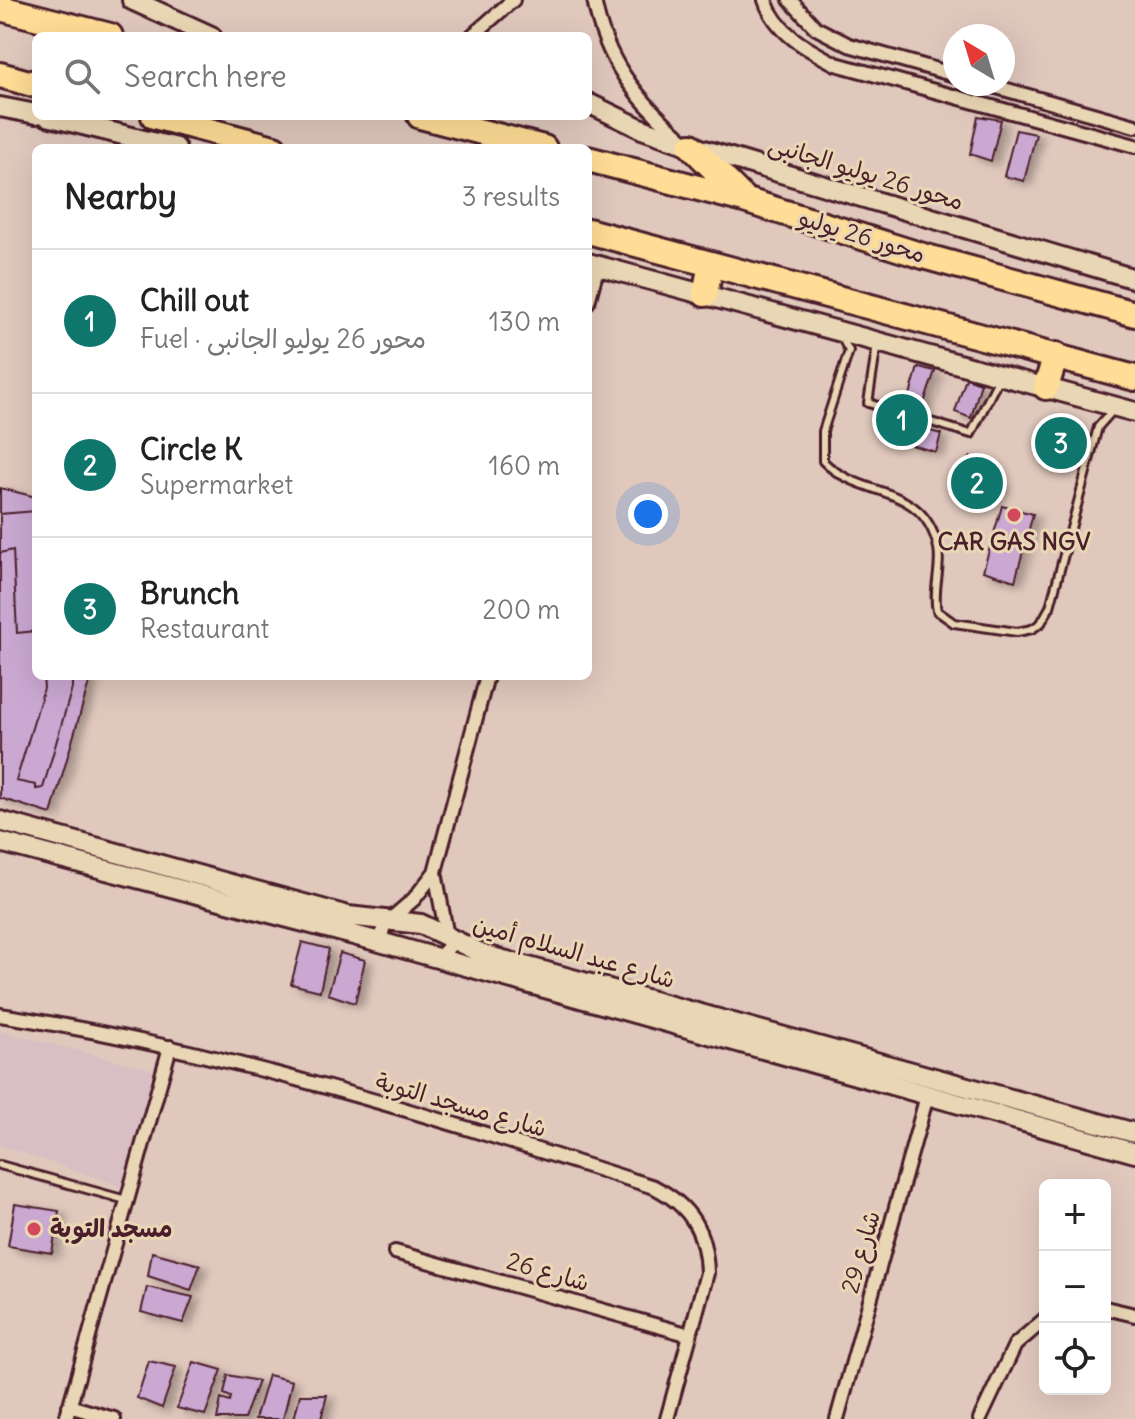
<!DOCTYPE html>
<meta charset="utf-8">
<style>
body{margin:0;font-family:Delius,"Playpen Sans Arabic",sans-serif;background:#f6f6f6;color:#222}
.controls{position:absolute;right:24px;bottom:24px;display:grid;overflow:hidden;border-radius:12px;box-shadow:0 8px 32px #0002}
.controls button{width:72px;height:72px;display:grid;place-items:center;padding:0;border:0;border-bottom:2px solid #e0e0e0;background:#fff;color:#222;font:40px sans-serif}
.compass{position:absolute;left:943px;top:24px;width:72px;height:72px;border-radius:50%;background:#fff;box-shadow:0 8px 32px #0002;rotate:322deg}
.you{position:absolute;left:648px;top:514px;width:28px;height:28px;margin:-20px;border:6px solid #fff;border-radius:50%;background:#1a73e8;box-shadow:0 0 0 12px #1a73e833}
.badge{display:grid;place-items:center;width:52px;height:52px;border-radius:50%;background:#0f766e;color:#fff;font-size:26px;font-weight:700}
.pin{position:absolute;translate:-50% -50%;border:4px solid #fff;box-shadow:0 2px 8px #0006}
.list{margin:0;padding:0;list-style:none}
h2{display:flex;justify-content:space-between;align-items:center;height:104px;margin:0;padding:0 32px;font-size:34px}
h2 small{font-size:26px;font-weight:400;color:#767676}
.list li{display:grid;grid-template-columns:52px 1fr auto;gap:24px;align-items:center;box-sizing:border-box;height:144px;padding:0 32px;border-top:2px solid #e0e0e0}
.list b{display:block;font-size:30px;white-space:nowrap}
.list p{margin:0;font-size:26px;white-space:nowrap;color:#767676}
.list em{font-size:26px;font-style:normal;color:#767676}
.icon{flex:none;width:44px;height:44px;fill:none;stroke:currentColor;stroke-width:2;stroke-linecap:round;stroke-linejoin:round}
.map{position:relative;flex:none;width:1135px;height:1419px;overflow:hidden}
.search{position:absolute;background:#fff;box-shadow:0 8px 32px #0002;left:32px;top:32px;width:560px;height:88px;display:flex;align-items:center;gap:20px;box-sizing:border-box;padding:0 28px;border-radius:12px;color:#767676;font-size:30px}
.panel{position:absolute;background:#fff;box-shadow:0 8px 32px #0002;left:32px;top:144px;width:560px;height:536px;border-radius:12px}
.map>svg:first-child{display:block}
</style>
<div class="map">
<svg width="1135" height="1419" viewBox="0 0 1135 1419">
<defs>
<filter id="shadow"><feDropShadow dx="7" dy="4" stdDeviation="4" flood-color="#0004"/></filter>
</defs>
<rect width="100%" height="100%" fill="#e0c8bd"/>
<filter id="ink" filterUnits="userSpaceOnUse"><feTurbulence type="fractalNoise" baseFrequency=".0125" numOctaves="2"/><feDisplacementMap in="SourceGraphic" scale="16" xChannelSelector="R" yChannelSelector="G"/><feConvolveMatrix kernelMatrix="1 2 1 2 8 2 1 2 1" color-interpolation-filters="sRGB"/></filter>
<g filter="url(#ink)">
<path fill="#d9bec3" d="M0 1031 154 1070 124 1187 0 1145Z"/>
<path fill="#caa8d2" stroke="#4a1f2b" stroke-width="2" filter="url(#shadow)" d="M978 116 1001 120 991 161 970 154Z
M1016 130 1036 134 1024 181 1004 176Z
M918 367 935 371 923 406 908 402Z
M966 378 981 383 971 418 955 412Z
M913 426 941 434 936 452 908 444Z
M1053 427 1073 433 1063 470 1043 465Z
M971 457 1002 486 986 502 956 474Z
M0 488 36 497V676H91L51 814 0 798Z
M1002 506 1033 514 1015 581 983 571Z
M36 511V631L17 633 13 550 0 553V514Z
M43 676H72V688L43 788 36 789V785L16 781 44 688Z
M302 942 329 949 320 991 291 984Z
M340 953 365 960 355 1003 328 994Z
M15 1204 59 1211 52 1253 8 1246Z
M152 1252 200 1265 191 1290 148 1276Z
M147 1287 193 1297 183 1323 141 1312Z
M149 1361 176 1367 162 1408 137 1398Z
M194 1362 222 1370 205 1415 177 1408Z
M228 1375 258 1381 244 1419H217L221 1399 230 1402 231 1397 224 1394Z
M268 1375 292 1381 283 1419H255Z
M300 1395H327L321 1419H294Z"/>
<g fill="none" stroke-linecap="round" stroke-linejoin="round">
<defs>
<path id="lane" d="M842 338 849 351 823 431V461C861 500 923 481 938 548 942 569 932 590 937 611L954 623 1017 632 1032 629 1041 623 1050 607 1098 427 1114 409
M877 344 868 403 971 434 998 380
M0 1165 126 1200"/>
<path id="street" d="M594 0C605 60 637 100 682 139
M765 0C776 33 807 49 836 64L1135 146
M790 0 816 28 849 45 955 75
M472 36 513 0
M986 84 1135 126
M588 302 598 265
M435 872 449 947 437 959
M380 942 384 925 414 899 435 872 487 676
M0 1015C223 1049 440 1119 654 1187 691 1206 706 1232 707 1273L667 1419
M395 1252 690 1335
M1105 1308 1135 1315
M69 1406 114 1419
M66 1419 170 1047
M837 1419 927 1096
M980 1419 1015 1345 1045 1319"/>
<path id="secondary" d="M132 0 211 36
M588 103 642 129 691 146 1135 279
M0 107 36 114
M47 116 176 148
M588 263 1135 412
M0 821 348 916 421 924 485 955 1135 1133
M0 842 380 942 1135 1153"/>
<path id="highway" d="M0 8 110 36
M0 75 36 85
M154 116 274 148
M420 116 544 148
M691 146 743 198
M588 159 744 200 923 256 1135 314
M588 231 1135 378
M705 294 711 264
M1046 387 1056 355"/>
</defs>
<use href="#lane" stroke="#4a1f2b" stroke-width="12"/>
<use href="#street" stroke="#4a1f2b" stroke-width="18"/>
<use href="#secondary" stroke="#4a1f2b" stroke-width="24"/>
<use href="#highway" stroke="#4a1f2b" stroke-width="30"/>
<use href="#lane" stroke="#e9d6b4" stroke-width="6"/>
<use href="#street" stroke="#e9d6b4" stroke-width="12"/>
<use href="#secondary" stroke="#e9d6b4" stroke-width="18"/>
<use href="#highway" stroke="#ffdd96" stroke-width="24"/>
</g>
</g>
<g fill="#d1495b" stroke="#e9d6b4" stroke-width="3">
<circle cx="1014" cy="515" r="8"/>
<circle cx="34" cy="1229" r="8"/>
</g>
<g text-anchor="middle" stroke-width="6" stroke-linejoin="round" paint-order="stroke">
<g font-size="24" fill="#4a1f2b" stroke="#e9d6b4">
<text transform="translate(866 173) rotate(17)" y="8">محور 26 يوليو الجانبى</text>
<text transform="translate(862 236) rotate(17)" y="8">محور 26 يوليو</text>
<text transform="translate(574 952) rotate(16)" y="8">شارع عبد السلام أمين</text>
<text transform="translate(461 1105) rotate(16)" y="8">شارع مسجد التوبة</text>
<text transform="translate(861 1252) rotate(-74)" y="8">شارع 29</text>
<text transform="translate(548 1272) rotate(16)" y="8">شارع 26</text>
</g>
<g font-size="24" font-weight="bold" fill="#4a1f2b" stroke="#e9d6b4">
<text x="1014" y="550">CAR GAS NGV</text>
<text x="50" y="1237" text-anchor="start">مسجد التوبة</text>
</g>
</g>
</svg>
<div class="controls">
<button>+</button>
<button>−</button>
<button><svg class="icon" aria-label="locate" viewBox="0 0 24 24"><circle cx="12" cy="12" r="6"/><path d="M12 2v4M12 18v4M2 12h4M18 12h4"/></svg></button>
</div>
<svg class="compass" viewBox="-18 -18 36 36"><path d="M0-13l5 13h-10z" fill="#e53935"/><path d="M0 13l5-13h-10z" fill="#767676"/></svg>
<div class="you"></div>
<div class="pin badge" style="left:902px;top:420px">1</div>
<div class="pin badge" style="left:977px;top:483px">2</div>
<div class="pin badge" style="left:1061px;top:443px">3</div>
<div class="search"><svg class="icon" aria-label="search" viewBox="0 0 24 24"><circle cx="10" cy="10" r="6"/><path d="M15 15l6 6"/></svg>Search here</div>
<section class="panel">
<h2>Nearby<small>3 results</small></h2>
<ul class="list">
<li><span class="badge">1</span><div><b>Chill out</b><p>Fuel · محور 26 يوليو الجانبى</p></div><em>130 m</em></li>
<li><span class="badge">2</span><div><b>Circle K</b><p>Supermarket</p></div><em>160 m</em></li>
<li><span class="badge">3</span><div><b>Brunch</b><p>Restaurant</p></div><em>200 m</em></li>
</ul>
</section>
</div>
